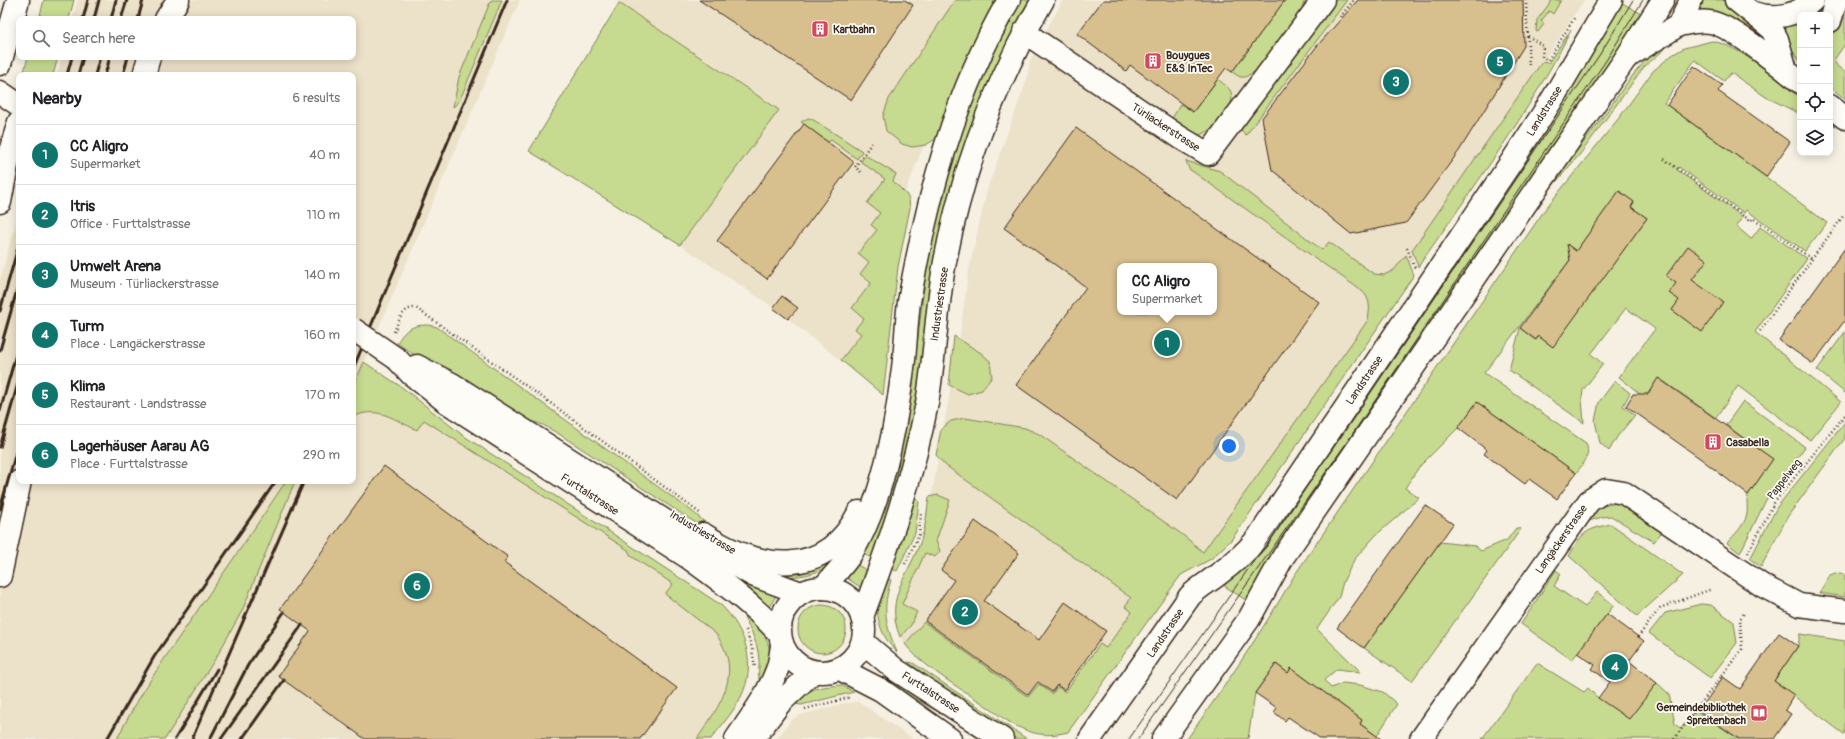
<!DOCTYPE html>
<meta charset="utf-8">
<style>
body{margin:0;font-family:Pangolin,sans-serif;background:#f2f2f2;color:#202124}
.controls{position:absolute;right:12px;top:12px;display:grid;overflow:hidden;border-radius:8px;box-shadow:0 2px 10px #0003}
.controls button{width:36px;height:36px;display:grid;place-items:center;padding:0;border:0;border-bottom:1px solid #e0e0e0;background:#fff;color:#202124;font:20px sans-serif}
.you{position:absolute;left:1229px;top:446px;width:14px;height:14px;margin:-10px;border:3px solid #fff;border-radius:50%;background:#1a73e8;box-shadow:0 0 0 6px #1a73e833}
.badge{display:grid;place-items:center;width:26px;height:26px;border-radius:50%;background:#0f766e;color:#fff;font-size:13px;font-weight:700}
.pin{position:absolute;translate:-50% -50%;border:2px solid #fff;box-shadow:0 1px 4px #0006}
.popup{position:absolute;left:1117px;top:263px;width:100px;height:52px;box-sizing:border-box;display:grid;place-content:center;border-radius:8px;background:#fff;filter:drop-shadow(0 1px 3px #0005);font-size:13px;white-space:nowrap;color:#757577}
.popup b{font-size:15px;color:#202124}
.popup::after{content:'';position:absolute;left:50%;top:100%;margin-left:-8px;border:8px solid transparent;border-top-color:#fff}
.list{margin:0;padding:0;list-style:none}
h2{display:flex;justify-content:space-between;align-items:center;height:52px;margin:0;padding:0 16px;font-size:17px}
h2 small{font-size:13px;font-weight:400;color:#757577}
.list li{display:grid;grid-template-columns:26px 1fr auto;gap:12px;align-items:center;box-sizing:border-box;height:60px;padding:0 16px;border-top:1px solid #e0e0e0}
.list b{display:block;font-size:15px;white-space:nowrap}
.list p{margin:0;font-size:13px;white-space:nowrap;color:#757577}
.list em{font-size:13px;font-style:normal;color:#757577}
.icon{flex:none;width:22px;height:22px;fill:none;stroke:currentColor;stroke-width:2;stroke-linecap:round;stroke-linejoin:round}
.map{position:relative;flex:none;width:1845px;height:739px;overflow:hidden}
.search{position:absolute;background:#fff;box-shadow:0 2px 10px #0003;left:16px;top:16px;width:340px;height:44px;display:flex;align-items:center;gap:10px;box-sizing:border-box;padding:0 14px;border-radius:8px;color:#757577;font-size:15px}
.panel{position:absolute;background:#fff;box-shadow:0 2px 10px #0003;left:16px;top:72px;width:340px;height:412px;border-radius:8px}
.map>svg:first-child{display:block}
</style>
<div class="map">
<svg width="1845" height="739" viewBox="0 0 1845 739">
<rect width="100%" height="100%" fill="#f5f0e2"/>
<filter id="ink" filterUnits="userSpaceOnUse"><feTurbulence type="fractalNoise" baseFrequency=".025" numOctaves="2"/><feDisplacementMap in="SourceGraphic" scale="8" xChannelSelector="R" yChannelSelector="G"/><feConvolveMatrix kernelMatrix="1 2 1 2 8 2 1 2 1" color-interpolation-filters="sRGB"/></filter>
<g filter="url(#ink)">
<path fill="#ece1c9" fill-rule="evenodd" d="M78 0H520L362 366 425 412 705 596 747 658 708 739H0V279L19 212V481H353V75H57L62 57H353V19H72Z
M614 0H998L939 107 904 195 870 384 773 307 680 245 779 110Z
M1063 0H1584L1219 552 1211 559 1181 575 1068 732 1055 735H1045L1024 729 956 686 910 651 900 637 894 623V608L898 590 922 537 932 493 960 335 968 274 987 190 1026 82 1031 58ZM1120 266H1214V312H1120Z
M859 702 913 739H777L791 720 798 716 845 703Z"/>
<path fill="#c6da90" stroke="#808257" d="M44 0H74L69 19H39Z
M491 0H502L459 102 453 107 459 77Z
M955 0H998L959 79 937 138 926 145 912 147 902 144 886 131 883 116 889 99Z
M1021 0H1029L1017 22 982 97 965 145 928 308 919 387 910 436 874 559 859 552 897 458 909 410 927 263 942 197 967 115 998 44Z
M1285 0H1305L1300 13 1256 71 1245 77H1240L1232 72Z
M1332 0H1347L1246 135 1239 128Z
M1552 0H1561L1553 14 1549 11 1541 21 1544 24 1538 32 1536 31 1537 20Z
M1695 0H1728L1748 18 1776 51 1694 12Z
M1845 0V44L1834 60 1837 66 1845 72V99L1830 87V37L1834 21Z
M1619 1 1645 16 1250 603 1220 583Z
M619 3 779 110 680 245 529 151Z
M1800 19V62L1788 44 1779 25Z
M1571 30C1529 114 1471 190 1418 267L1412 250 1542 62 1548 63Z
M1712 41C1739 45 1778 80 1800 98V114L1766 97 1731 73 1724 81 1695 60 1664 103 1766 177 1827 223 1805 251 1746 210 1744 213 1679 167 1677 170 1743 217 1736 226 1751 239 1760 227 1807 259 1755 332 1841 402 1810 440 1738 386 1716 418 1659 378 1645 398 1619 377 1655 329 1626 308 1591 354 1603 364 1583 390 1582 399 1584 423 1509 370 1520 328 1535 340 1538 336 1552 346 1647 218 1631 207 1634 202 1619 192 1576 251 1572 248 1569 252 1570 260 1484 373 1586 443C1591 456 1584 463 1576 473L1477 402 1458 428 1419 467 1405 488 1419 498 1376 535 1354 560 1343 582 1339 597 1317 629 1361 672 1337 669 1324 680 1331 688 1343 683 1360 685 1383 692 1397 704 1375 739H1369L1373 733 1360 724 1362 720 1291 668 1288 673 1276 664 1255 693 1248 739H1187C1225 686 1261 633 1294 576L1546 208 1619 118 1653 71 1672 55 1684 48Z
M1663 45 1666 48 1644 67 1581 153 1537 204 1284 574 1535 200C1556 175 1578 151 1597 125 1618 97 1635 66 1663 45Z
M28 57H58L53 75H23Z
M1218 79C1222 83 1229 87 1231 92 1237 109 1209 139 1191 135 1184 133 1176 126 1169 123L1181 104 1193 112Z
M808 118 812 119 862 151 857 159 831 140 828 142 801 122Z
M865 155 896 174 893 181 906 194 909 199 910 208 898 267 883 395 841 360 861 334 855 329 864 318 852 308 871 283 860 274 869 262 858 253 877 230 871 225 880 213 867 203 885 179 861 162Z
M1186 161 1220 171 1322 250 1329 242 1374 274 1384 275 1394 270 1406 255 1414 275 1232 539 1211 559 1181 575 1068 732C1052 736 1038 736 1023 729 1008 723 995 712 982 703 959 688 920 664 905 644L924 622 1028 697 1039 684 1052 694 1058 687 1065 692 1100 644 1106 648 1132 612 1125 606 1131 598 945 465 936 455 941 429 951 421 965 418 1025 428 1039 434 1183 535 1203 552 1368 320C1370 308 1371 300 1362 291L1189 169Z
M428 325 437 327 693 512 708 525 705 529 559 434 543 425 521 417 425 362 397 343C405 329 412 325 428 325Z
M1845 332V393L1817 370Z
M954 336 981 353 990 361 992 377 982 390 968 394 949 385Z
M364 362 403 388 461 434 721 605C746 630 757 664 741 697 734 711 721 726 711 739H697C720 705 744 674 716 634L665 594 673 584 631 556 628 550 424 420 417 430C394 420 378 405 353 417V387Z
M1615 381 1630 393 1623 406 1635 415 1617 437 1609 451 1600 443 1595 421 1599 402Z
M1743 401 1805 447 1766 500 1740 553 1727 543C1734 535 1745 525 1747 514 1748 507 1746 502 1748 495L1772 459 1726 425Z
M1845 422V438L1788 516 1761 567 1750 559 1777 507Z
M286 481H295L242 611 217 656 165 739H117C138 696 166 656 193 617 224 572 256 527 286 481Z
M938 495 950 500 936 541 940 551 935 557 925 553 902 604 917 612 911 625 900 637C883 595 911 574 922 537 926 525 927 510 929 497Z
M913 499 918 500 919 502 915 533 897 571 888 567Z
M1620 502 1664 529 1654 542 1611 516 1602 517 1583 523 1595 508Z
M1611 524 1683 575 1637 616 1569 556C1583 532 1584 530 1611 524Z
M1516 528 1521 529 1412 681 1364 648 1440 542 1475 546 1481 551 1507 540Z
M841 557C820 573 810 576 784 577L774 571Z
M852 562 870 572 863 589 844 576Z
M1556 570 1561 574 1554 586 1585 607 1597 592 1614 605 1572 660 1521 624Z
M726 571 778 593 769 607Z
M1835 573 1845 575V597L1819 593 1830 575Z
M884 577 891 580C882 609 885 624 897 652 883 639 876 621 877 601 877 593 882 584 884 577Z
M1701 604 1711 605 1734 622 1737 643 1710 678 1649 633 1665 613Z
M798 629a24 24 0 1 1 48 0a24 24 0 1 1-48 0Z
M739 608C755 622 774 639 769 663 768 670 764 677 762 684 756 679 760 667 759 660 758 641 748 624 739 608Z
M1800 634 1845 641V735L1774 681 1798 646Z
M908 662 913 663 1027 739H1015L1011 734 942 688Z
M1537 663 1584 692 1588 688 1598 698 1657 683 1669 694 1675 724 1681 729 1695 710 1739 739H1482Z
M891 680 987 739H979L954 721 921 702 887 686Z
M841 685 854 692 801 705 795 704 793 701C811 688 819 687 841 685Z"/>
<path fill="#d7bf8e" stroke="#3b2a1e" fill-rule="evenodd" d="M699 0H905L913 5 851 100Z
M1103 0H1285L1232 72 1226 68 1193 112 1130 65 1126 71 1077 34Z
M1358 0H1523L1524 46 1459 151 1406 223 1351 234 1272 170 1262 118 1317 46Z
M1694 66 1722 85 1718 91 1790 142 1766 177 1667 105Z
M804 124 854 162 767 279 717 241Z
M1076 128 1319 302 1177 500 1016 385 1086 287 1004 228ZM1120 266H1214V312H1120Z
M1619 191 1634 202 1631 207 1647 218 1553 347 1538 336 1536 340 1520 328 1570 260 1567 244 1576 251Z
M1688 246 1707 260 1692 280 1723 302 1702 332 1672 310 1679 300 1669 293 1676 283 1666 276Z
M1845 248V320L1813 364 1779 340Z
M782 296 798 308 788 319 773 308Z
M1658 378 1773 459 1748 495 1701 459 1626 406 1633 394H1648Z
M1477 402 1576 473 1557 499 1529 479 1525 484 1484 454 1487 450 1458 428Z
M384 466 508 557 504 562 677 688 640 739H365L278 676 310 631 280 609Z
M1425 505 1453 524 1364 648 1337 628Z
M975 521 1019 553 984 601 1039 640 1065 602 1106 631 1064 690 1057 685 1052 692 1038 682 1028 695 925 621 954 580 941 570Z
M1607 614 1644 641 1629 661 1657 683 1629 719 1598 698 1610 682 1592 669 1595 665 1577 653Z
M1779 633 1798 646 1774 681 1794 695 1785 710 1791 714 1774 739H1739L1699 711 1723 677 1740 689Z
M1276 664 1288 673 1291 668 1362 720 1360 724 1381 739H1321L1288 717 1285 721 1274 712 1277 708 1255 693Z"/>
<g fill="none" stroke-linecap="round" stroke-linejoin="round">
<defs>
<path id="minor" d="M1736 0 1771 28 1777 39 1786 70
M1754 13C1774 20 1798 16 1813 0
M166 19 178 0
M1830 21 1836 0
M1679 25C1689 23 1699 20 1710 22 1733 26 1780 66 1800 82
M1024 32 1181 138 1208 154 1323 0
M1626 58 1679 25 1691 0
M144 75 149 57
M1830 106 1845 118
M703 534C758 570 825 581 859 512
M0 576 20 481
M823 588C832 577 843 566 851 554 882 504 896 426 903 368 906 346 906 324 909 302 927 198 955 92 1009 0
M862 617C888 547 913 477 927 403 935 358 936 312 944 267 961 173 995 83 1043 0
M736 739C751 717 769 693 778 667 780 660 781 652 782 646
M753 739 780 703 813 672
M1421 739 1589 501 1606 490 1624 493 1763 586 1799 605 1845 611"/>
<path id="major" d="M0 92 19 105
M397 359 411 374 445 401 689 558C721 581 752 604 779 633
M417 366 452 384 729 562 755 576 801 593
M780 630a42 42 0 1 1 84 0a42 42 0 1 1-84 0Z
M863 642 896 670 1002 739
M840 669 881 690 950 739
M1090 739 1190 596C1200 586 1209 582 1220 573 1234 563 1246 552 1257 539L1514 158 1550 103 1611 0
M1163 739 1249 619 1283 557 1626 58 1663 0"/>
<path id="highway" d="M0 64 18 0
M0 202 9 155 19 122"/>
</defs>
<use href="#minor" stroke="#3b2a1e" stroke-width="25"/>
<use href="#major" stroke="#3b2a1e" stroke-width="25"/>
<use href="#highway" stroke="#3b2a1e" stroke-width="25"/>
<path stroke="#3b2a1e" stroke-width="2.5" stroke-dasharray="1 3" stroke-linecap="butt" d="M1526 0 1529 67
M1340 17 1354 0
M1528 36 1543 46 1542 57 1548 60 1575 17
M1664 159 1751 221 1753 218 1812 259
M861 172 855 167 873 141
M1407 248 1415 268
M1760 331 1844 215
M394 332C399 321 402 307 416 308L556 407 701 514
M1748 553 1774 503 1845 415
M905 564 919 535 921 514
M746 630 752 648 755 668
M1638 637 1660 608 1712 589
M805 709 851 697
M1674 739 1742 649 1740 619 1745 612"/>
<use href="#minor" stroke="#fdfcf7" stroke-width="22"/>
<use href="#major" stroke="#fdfcf7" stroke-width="22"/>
<use href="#highway" stroke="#fdfcf7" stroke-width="22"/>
<path stroke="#3b2a1e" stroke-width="1" d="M1129 739 1338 441 1600 54 1633 0
M1138 739 1345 445 1607 59 1643 0"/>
<path stroke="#3b2a1e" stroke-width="3" d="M83 19 88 0
M94 19 99 0
M111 19 116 0
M121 19 127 0
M138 19 143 0
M67 75 72 57
M78 75 83 57
M95 75 100 57
M105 75 110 57
M123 75 128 57
M0 311 19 244
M0 350 19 283
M353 369 507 0
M0 411 19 344
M0 447 19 380
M0 509 19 442
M107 739 154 657 276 481
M175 739 217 669
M192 739 304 481
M210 739 248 665 284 612
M221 739 302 625
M242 739 284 680"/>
<defs>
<path id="major-bridge" d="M353 329 397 359"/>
</defs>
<use href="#major-bridge" stroke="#3b2a1e" stroke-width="25" stroke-linecap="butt"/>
<use href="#major-bridge" stroke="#fdfcf7" stroke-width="22"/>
</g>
</g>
<defs>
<symbol id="building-square" viewBox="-11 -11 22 22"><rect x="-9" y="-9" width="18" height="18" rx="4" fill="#d1495b" stroke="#fdfcf7"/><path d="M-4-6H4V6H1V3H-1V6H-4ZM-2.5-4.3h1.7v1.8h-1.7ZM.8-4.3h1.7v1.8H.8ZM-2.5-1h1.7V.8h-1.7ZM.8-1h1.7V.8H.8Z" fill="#fff"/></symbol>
<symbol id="library-square" viewBox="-11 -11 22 22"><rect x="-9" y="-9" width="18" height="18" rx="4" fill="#d1495b" stroke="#fdfcf7"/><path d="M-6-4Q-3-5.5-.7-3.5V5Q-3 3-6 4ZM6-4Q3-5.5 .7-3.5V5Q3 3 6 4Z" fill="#fff"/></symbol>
</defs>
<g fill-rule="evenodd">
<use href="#building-square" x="810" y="19" width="20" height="20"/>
<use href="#building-square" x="1143" y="51" width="20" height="20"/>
<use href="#building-square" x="1703" y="432" width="20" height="20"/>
<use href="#library-square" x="1749" y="703" width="20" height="20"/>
</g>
<g text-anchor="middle" stroke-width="3.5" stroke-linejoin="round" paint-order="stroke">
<g font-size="11" font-weight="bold" fill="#3b2a1e" stroke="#fdfcf7" text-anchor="start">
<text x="833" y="33">Kartbahn</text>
<text x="1166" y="59">Bouygues<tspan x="1166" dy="13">E&amp;S InTec</tspan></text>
<text x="1726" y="446">Casabella</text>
<text x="1746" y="711" text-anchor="end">Gemeindebibliothek<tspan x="1746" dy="13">Spreitenbach</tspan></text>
</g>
<g font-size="11" fill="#3b2a1e" stroke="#fdfcf7">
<text transform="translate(1544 111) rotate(-58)" y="4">Landstrasse</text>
<text transform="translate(1166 127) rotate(33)" y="4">Türliackerstrasse</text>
<text transform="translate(939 304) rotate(-82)" y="4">Industriestrasse</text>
<text transform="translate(1364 380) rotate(-56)" y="4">Landstrasse</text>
<text transform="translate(1784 479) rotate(-52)" y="4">Pappelweg</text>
<text transform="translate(590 494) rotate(33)" y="4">Furttalstrasse</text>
<text transform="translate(703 532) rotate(31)" y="4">Industriestrasse</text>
<text transform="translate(1561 539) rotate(-55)" y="4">Langäckerstrasse</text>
<text transform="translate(1165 633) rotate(-56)" y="4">Landstrasse</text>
<text transform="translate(931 692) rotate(33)" y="4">Furttalstrasse</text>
</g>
</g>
</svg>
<div class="controls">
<button>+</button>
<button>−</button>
<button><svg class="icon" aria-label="locate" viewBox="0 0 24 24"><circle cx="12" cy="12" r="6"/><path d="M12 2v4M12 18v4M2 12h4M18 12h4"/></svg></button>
<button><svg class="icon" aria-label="layers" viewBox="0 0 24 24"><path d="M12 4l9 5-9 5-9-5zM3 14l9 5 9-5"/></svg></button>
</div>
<div class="you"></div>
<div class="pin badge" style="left:1167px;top:343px">1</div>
<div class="popup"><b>CC Aligro</b>Supermarket</div>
<div class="pin badge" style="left:965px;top:612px">2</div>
<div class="pin badge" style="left:1396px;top:82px">3</div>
<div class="pin badge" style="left:1615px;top:667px">4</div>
<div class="pin badge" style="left:1500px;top:62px">5</div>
<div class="pin badge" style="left:417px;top:586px">6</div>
<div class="search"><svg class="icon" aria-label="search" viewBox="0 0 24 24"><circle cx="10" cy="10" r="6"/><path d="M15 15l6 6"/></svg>Search here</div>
<section class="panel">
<h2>Nearby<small>6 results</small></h2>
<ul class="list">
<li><span class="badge">1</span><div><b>CC Aligro</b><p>Supermarket</p></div><em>40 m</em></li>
<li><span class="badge">2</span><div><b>Itris</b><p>Office · Furttalstrasse</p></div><em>110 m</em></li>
<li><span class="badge">3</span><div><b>Umwelt Arena</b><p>Museum · Türliackerstrasse</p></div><em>140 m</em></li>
<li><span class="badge">4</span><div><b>Turm</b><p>Place · Langäckerstrasse</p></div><em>160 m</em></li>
<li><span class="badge">5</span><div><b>Klima</b><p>Restaurant · Landstrasse</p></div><em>170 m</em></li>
<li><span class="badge">6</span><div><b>Lagerhäuser Aarau AG</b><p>Place · Furttalstrasse</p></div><em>290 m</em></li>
</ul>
</section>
</div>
